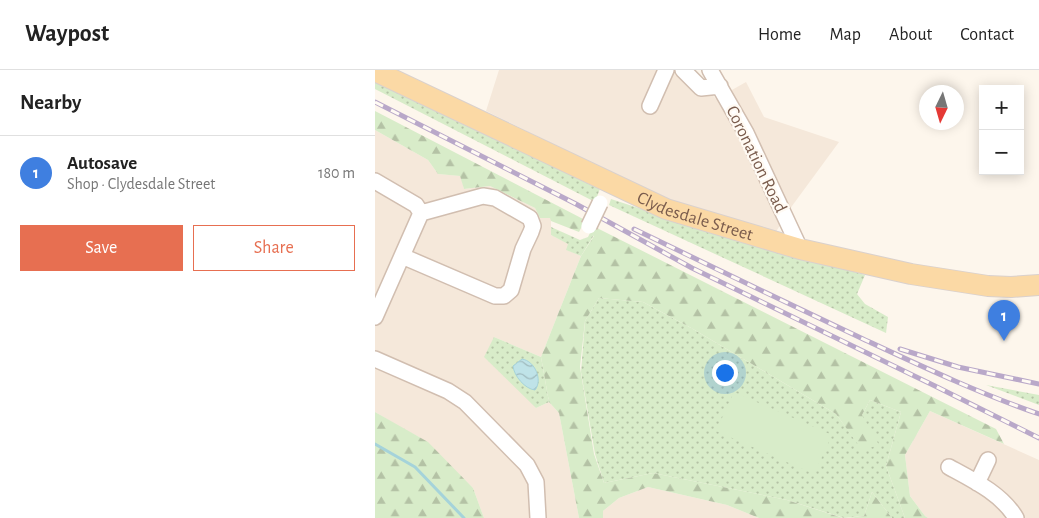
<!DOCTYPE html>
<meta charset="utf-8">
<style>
body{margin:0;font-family:"Alegreya Sans",sans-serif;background:#f6f6f6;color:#222}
.controls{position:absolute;right:15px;top:15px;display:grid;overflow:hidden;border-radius:0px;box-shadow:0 2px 12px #0003}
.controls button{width:45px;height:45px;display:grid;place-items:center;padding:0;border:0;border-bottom:1px solid #e0e0e0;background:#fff;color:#222;font:25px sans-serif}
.compass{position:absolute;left:544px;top:15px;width:45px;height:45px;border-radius:50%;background:#fff;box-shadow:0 2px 12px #0003;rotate:185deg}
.you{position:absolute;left:349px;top:302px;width:18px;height:18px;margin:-12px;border:4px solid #fff;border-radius:50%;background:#1a73e8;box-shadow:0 0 0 8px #1a73e833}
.badge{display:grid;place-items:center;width:32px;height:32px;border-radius:50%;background:#e76f51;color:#fff;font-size:16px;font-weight:700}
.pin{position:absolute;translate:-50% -41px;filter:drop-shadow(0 1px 2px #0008)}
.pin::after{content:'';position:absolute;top:26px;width:18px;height:15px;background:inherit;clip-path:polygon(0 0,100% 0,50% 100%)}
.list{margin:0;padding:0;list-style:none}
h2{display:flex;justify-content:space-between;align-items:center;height:65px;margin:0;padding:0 20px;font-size:21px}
h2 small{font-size:16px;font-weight:400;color:#767676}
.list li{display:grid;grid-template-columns:32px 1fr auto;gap:15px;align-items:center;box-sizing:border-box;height:75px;padding:0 20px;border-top:1px solid #e0e0e0}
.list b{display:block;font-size:19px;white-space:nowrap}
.list p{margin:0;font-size:16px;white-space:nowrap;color:#767676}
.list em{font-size:16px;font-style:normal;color:#767676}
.actions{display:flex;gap:10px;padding:15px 20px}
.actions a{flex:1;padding:11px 0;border:1px solid #e76f51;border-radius:0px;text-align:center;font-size:18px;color:#e76f51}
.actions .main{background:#e76f51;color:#fff}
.map{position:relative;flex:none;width:664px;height:448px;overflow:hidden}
header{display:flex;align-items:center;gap:30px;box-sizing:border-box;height:70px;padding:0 25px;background:#fff;border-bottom:1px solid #e0e0e0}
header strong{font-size:24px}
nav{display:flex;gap:28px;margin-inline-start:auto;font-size:18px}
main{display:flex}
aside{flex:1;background:#fff}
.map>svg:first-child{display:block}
</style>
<header>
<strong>Waypost</strong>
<nav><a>Home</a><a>Map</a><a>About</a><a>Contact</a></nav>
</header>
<main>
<aside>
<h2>Nearby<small></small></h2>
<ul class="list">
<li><span class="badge" style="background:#3f7fe0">1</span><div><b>Autosave</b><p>Shop · Clydesdale Street</p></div><em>180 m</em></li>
</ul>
<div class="actions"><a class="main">Save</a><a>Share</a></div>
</aside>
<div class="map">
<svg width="664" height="448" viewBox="0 0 664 448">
<defs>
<pattern id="grass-dots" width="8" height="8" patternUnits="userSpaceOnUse" patternTransform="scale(1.25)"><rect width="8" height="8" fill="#d8ecc9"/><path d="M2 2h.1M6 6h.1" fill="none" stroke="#b4c2a5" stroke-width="1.8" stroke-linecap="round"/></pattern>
<pattern id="forest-firs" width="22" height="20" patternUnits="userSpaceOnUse" patternTransform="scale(1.25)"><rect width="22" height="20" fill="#d8ecc9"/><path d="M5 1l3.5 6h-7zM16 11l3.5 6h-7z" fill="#b4c2a5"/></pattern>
<pattern id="water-waves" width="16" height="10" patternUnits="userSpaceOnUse" patternTransform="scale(1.25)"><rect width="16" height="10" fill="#bfe3e8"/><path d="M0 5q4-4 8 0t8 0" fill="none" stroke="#a0bbbe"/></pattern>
</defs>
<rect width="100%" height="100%" fill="#fdf6ec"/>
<path fill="#f5e8da" d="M124 0H315L341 29 371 12 389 47 464 72 417 136 399 165 285 127 111 41Z
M0 60 53 90 63 104 86 106 89 119 115 116 160 138 165 148H176V165L194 174 192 180 206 186 166 287 119 267 161 338 174 332 184 343 204 448H109L98 418 46 368 30 360 0 342Z
M555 341 664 390V448H553L550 446 535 426 530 385Z
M273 417 352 435 384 448H228V441L244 428Z"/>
<path fill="url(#grass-dots)" d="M0 8 226 116 220 132 0 19Z
M236 129 318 156 490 205 482 224 490 234 513 247 511 263 234 135Z
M176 157 205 170 213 167 215 163 219 165 206 186 191 180 193 174 176 165Z
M224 228 268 232 318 259 461 344 487 379V345L495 330 526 342 511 396 530 448H517L497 422 489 446 469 448 412 430 278 403 229 413 220 384 206 302 210 251Z
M119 267 166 287 174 332 161 338 109 287Z
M611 315 664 325V335Z"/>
<path fill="url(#forest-firs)" d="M0 41 210 150 204 162 176 151 175 148H165L160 138 115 116 89 119 85 106 63 104 53 90 0 60Z
M218 156 621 359 629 374 555 341 530 385 535 426 550 446 553 448H530L511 396 526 342 495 330 487 345 504 375 487 380 461 344 318 259 268 232 224 228 210 251 205 297 219 384 229 413 278 403 412 430 468 448H384L352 435 273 417 244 428 228 441V448H204L184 343 174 332 166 287 206 186 219 166 215 163Z
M0 342 53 372 98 418 109 448H0Z
M497 422 517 448H472L489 446Z"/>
<path fill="#d8ecc9" d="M359 322 457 365 439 404 341 361Z"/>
<path fill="url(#water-waves)" stroke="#a5d3da" d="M147 289C160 291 168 310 160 320 150 319 139 306 138 296Z"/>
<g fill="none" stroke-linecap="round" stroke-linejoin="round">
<path stroke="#a5d3da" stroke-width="3" d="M0 374 40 397 89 448"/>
<defs>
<path id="minor" d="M308 0 326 18 345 16
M335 0 371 63 425 179
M275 36 291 0
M0 111 41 135 46 143 0 247
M27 186 120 226H129L136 220 148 179 156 162 158 156 155 148 120 128 108 126 46 143
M0 289 73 321 90 332 152 395 161 412 163 448
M574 397C598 410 627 424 641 448
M602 413 613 390"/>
<g id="major">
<path id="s1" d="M0 1 291 139 425 179 536 204 613 216 636 217 664 215"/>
</g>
</defs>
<use href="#minor" stroke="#d1beb0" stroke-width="18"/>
<use href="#major" stroke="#dad1cd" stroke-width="22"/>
<use href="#minor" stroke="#fff" stroke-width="15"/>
<use href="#major" stroke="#fbd9a5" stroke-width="20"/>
<defs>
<path id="rail" d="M0 32 201 134 317 198 560 316 664 368
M259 159C335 196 410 232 486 268 544 295 603 323 664 344
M525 279 583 297 664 314"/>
</defs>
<use href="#rail" stroke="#b9a8c9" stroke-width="5"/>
<use href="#rail" stroke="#fffaf3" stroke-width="3" stroke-dasharray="9" stroke-linecap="butt"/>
<defs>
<path id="minor-bridge" d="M214 156 225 133"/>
</defs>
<use href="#minor-bridge" stroke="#d1beb0" stroke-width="18" stroke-linecap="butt"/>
<use href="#minor-bridge" stroke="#fff" stroke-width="15"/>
</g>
<g text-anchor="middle" stroke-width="4.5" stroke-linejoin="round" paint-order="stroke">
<g font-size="18" fill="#7a5c4d" stroke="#fffaf3">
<text transform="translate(382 89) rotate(64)" y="6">Coronation Road</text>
<text dy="6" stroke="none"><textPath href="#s1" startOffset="352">Clydesdale Street</textPath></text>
</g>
</g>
</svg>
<div class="controls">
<button>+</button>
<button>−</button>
</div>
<svg class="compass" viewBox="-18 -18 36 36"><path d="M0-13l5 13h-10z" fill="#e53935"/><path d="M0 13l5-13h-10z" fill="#767676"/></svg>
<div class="you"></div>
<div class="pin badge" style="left:629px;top:271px;background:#3f7fe0">1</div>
</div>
</main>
